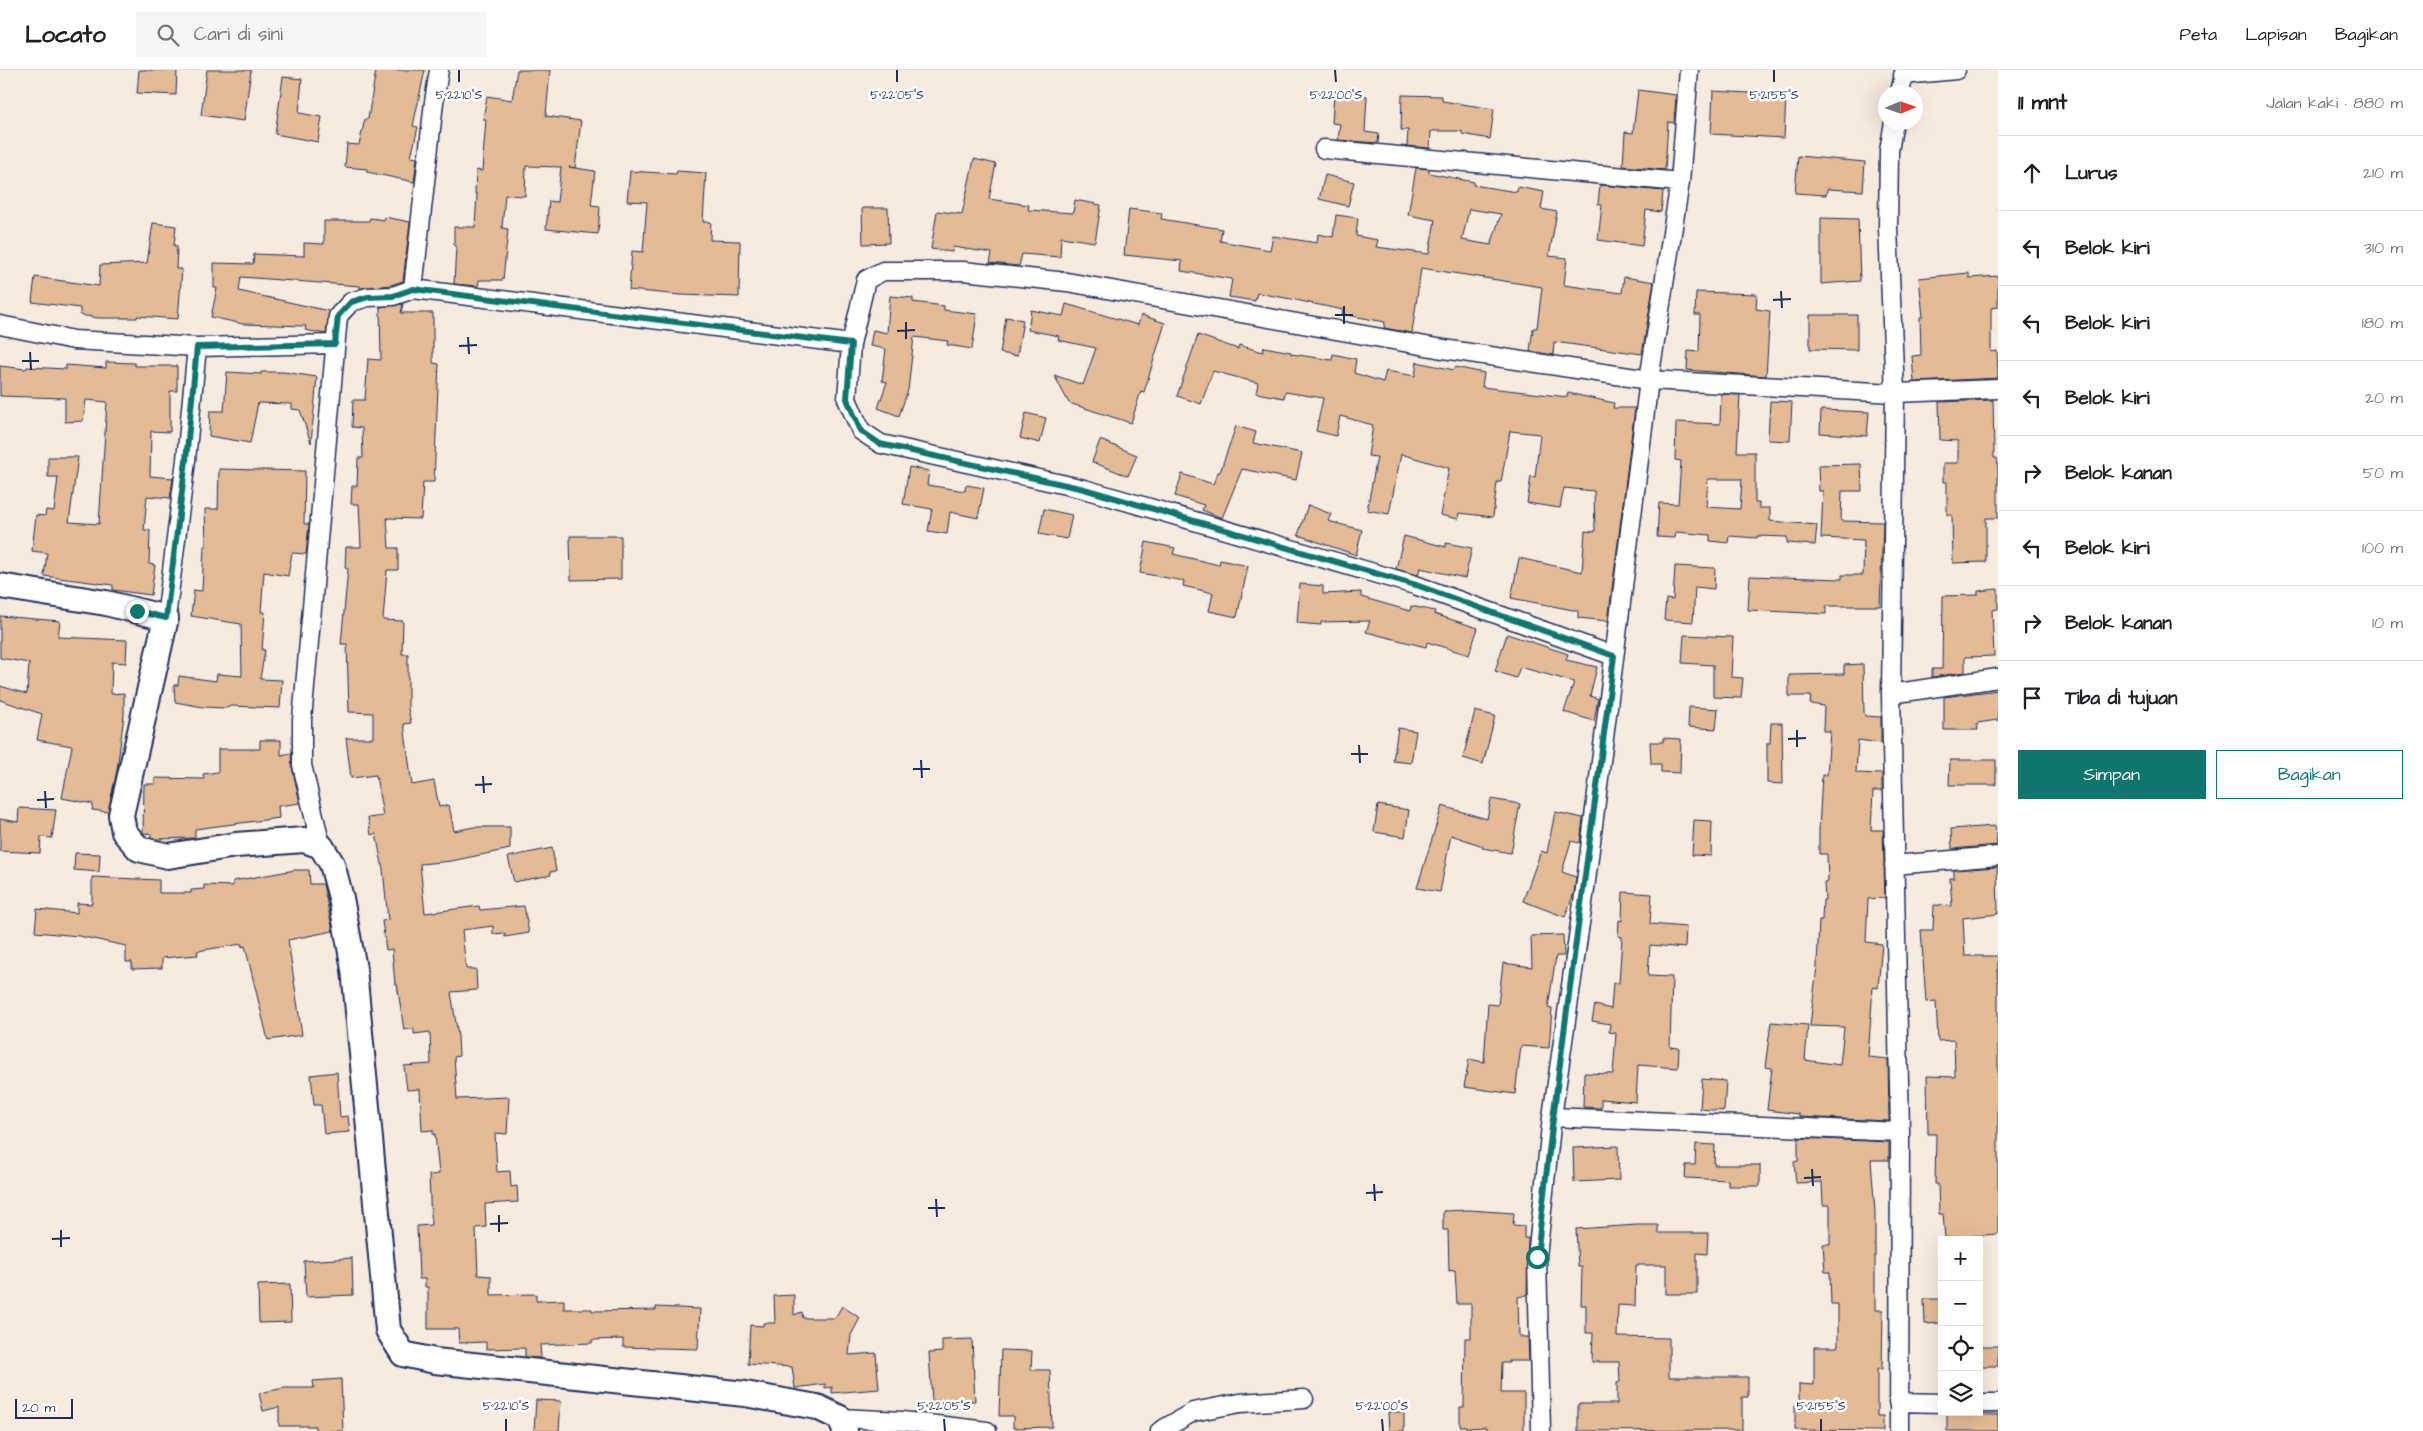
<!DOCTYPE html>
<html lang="id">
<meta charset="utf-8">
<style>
body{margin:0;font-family:"Architects Daughter",sans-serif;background:#f6f6f6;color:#202124}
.controls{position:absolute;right:15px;bottom:15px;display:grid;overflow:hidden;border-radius:0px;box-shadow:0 5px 20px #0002}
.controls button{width:45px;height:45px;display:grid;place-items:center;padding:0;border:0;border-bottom:1px solid #e0e0e0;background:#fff;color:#202124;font:25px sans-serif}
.compass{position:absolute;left:1878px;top:15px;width:45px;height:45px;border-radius:50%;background:#fff;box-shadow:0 5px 20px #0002;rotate:88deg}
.scale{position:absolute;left:15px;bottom:12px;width:58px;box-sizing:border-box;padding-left:5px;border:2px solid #1b2f5e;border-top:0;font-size:14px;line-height:18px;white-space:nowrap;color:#1b2f5e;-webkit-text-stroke:4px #fff;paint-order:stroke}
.stop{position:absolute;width:15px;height:15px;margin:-11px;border:4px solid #0f766e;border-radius:50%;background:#fff}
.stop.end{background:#0f766e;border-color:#fff;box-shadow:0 1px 5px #0008}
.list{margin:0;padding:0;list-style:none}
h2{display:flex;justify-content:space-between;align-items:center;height:65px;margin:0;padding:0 20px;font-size:21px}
h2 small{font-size:16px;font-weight:400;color:#757577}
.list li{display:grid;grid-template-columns:32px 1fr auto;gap:15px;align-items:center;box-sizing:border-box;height:75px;padding:0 20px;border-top:1px solid #e0e0e0}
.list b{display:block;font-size:19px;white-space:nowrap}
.list em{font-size:16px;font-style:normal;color:#757577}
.actions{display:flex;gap:10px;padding:15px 20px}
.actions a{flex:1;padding:11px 0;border:1px solid #0f766e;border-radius:0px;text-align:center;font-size:18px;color:#0f766e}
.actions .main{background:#0f766e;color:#fff}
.icon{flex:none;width:28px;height:28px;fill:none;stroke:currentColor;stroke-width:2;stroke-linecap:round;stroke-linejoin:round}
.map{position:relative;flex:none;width:1998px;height:1361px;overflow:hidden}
header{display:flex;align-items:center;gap:30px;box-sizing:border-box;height:70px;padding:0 25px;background:#fff;border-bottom:1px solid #e0e0e0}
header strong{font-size:24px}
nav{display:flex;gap:28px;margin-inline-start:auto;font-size:18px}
.search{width:350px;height:45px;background:#f6f6f6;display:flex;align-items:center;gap:12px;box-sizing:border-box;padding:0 18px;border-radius:0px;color:#757577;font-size:19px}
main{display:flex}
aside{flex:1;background:#fff}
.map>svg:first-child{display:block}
</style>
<header>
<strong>Locato</strong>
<div class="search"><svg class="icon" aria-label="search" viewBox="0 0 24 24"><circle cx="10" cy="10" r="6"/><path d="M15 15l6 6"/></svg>Cari di sini</div>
<nav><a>Peta</a><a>Lapisan</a><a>Bagikan</a></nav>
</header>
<main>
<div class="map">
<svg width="1998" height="1361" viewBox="0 0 1998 1361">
<rect width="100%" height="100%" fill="#f7ebdf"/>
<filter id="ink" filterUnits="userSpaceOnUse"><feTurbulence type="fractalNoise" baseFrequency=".02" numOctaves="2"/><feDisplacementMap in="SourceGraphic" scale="10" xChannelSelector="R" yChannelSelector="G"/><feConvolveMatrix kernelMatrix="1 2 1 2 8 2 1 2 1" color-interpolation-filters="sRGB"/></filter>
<g filter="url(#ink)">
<path fill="#e4bb95" stroke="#1b2f5e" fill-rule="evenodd" d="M139 0H177L176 25 137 23Z
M207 0H251L244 51 201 45Z
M376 0H425L413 56 418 57 411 87 417 88 414 112 367 102V99L345 97 347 74 359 75 365 49H368Z
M517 0H550L546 46 581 51 575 98 569 97 595 101 591 135 600 136 598 164 546 159 549 131 557 132 561 97 526 96 525 126 505 125 502 158 508 159 503 210H479L478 216 454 214 456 176H454V157H475L477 124H475L476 100 482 101 486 49H483L487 26 512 30Z
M283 7 302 9 299 43 322 47 318 72 275 64Z
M1638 20 1676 25 1674 53 1668 52 1665 100 1623 96 1625 62 1633 63Z
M1713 21 1786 25 1784 68 1711 64Z
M1334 24 1367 26 1365 62 1379 64 1378 73 1338 70 1340 54 1332 53Z
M1402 25 1442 26V31L1494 39 1490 69 1462 64V61H1431L1430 78 1407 76 1408 60H1401Z
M1798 86 1865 92 1863 121 1827 119 1826 125 1795 123Z
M974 89 996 94 989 129 1029 135 1028 140 1073 143 1075 130 1101 135 1095 172 1061 167 1060 187 1022 184 1019 196 990 193 992 183 953 177 952 182 931 179 937 141 962 144Z
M1416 98 1429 99V103L1474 112 1473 115 1517 122 1518 117 1544 122 1541 139 1557 142 1549 186 1567 188 1564 215 1622 223 1624 207 1654 212 1642 284 1554 272 1553 285 1530 281 1533 258H1537L1542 217 1421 198 1412 263 1384 258 1385 252 1342 244 1343 240 1291 229 1257 223 1255 231 1229 227 1232 209 1181 201 1182 191 1124 185 1129 139 1162 143 1161 149 1222 159 1220 171 1270 180 1273 166 1317 173 1318 164 1333 167 1336 145 1358 148 1356 166 1378 170 1376 177 1429 184 1435 150 1408 145ZM1469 139 1501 144 1491 175 1462 170Z
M630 101 676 104 677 101 706 103 703 152H711L710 170 740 171 739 227 681 225 629 220 632 181 643 182 647 132 627 131Z
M1325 105 1354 112 1348 136 1319 129Z
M1600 115 1663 121 1661 142 1646 140 1642 176 1598 170 1602 135 1598 134Z
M862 138H888L889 173 863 174Z
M385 147 410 152 403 211 391 215 360 218V216L241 207 239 221 329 241 326 264 305 260 306 256 243 254 211 247 217 218H214V193L253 194 254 184 304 186V173L324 174V151H369L370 148 384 150Z
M1821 148 1858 149 1860 211 1821 214Z
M153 153 176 156 174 176H177L176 199H182L178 249 137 246V248H98L80 245V238L32 232 35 207 99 216 100 195 147 193Z
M1969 203V208L1998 206V237L1991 238V282L1997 281 1998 308 1914 312 1912 286 1921 285 1920 247H1923L1919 208Z
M1696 222 1757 224 1756 239 1770 241 1766 306 1687 300 1688 281 1699 282 1700 245H1695Z
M890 226 913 228V232L944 236V240L977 244 972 279 947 275 948 271 914 267 908 320 899 346 878 338 887 312 882 311 886 279 870 276 873 260 887 263Z
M403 234 401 243H433V293L439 294 434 412H423L421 449 387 448 389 478H398V500H387L383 550 403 551 402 584H408V639L411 653 404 654 412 715 434 711 439 737 449 735 454 761 474 757H510V779L451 791 420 794 425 843 479 836 480 840 524 836 529 863 505 867V863L493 864V856L462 860 466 899H476L477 920 451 922 458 966 459 986 454 987 457 1029 509 1027 507 1064 495 1063 497 1102 510 1101 511 1117 517 1116 518 1132 485 1134 486 1157 476 1158 478 1205 491 1206V1225L536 1224V1231L564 1230V1239H592V1241L656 1240V1237L700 1239 698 1279 623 1277V1269L592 1270V1273L540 1275 541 1288 525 1287V1278L486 1279V1272L459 1273 458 1259H428V1217H425V1209H419L417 1156 431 1155 429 1105 439 1104 435 1064 433 1065V1060L422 1061 420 1019 407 1020 404 996 431 994 430 962 414 964V958L404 960 397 914H395L392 879 386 880 382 851 388 850 383 799 376 764 371 765 368 748 383 746 376 705 351 708 346 668H373V643L349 642 347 574H341L348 499 345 498 346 477H361L359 434H351L352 416H357L358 388H363L362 358 352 357 353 330H365L368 289 381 290 380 237Z
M1066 234 1138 255 1141 245 1165 253 1144 322 1141 321 1131 353 1069 333 1054 305 1083 315 1096 278 1058 270 1059 266 1028 260 1031 240 1063 246Z
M1810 245H1857V280L1810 279Z
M1006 247 1023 250 1017 286 1000 283Z
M1198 265 1238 279 1239 275 1263 282 1264 277 1291 282V284L1332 290 1333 284 1356 289 1354 303 1383 312 1386 301 1415 306 1417 292 1454 300 1455 297 1484 303 1482 317 1567 327 1568 323 1614 333 1613 338H1635L1608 551 1578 548V541L1511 528 1519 488 1582 502 1585 461 1595 462 1594 421 1564 418 1560 438 1527 433 1531 406 1535 407 1540 364 1510 361 1501 412H1497L1493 447 1459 443 1458 449 1440 445 1449 398 1401 384 1389 444 1367 440 1377 387 1368 386 1373 355 1340 346 1336 366 1316 361 1323 328 1285 322 1284 328 1256 323 1258 313 1213 301 1201 334 1177 326Z
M106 292 135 293V296H177V321H170V362L151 361 150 406 173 408 170 428 147 426 144 460H150L149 494 155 495 151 525 113 520V515L44 506 47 483 32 481 36 445 45 446 46 440 54 441 58 407H48V387H78L69 452 99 454 107 332 86 330 83 351 65 352V328L0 326V296L26 299 27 297 66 299V295L106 298Z
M227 302 261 304V302H283L317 307 311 373 300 340 292 339V334L258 333 250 373 209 366 210 341H224Z
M1721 324 1740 325 1737 382H1755V433H1759V438H1770V451L1817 455 1815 475 1787 473V467L1757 466V468L1729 466 1728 473 1710 471V465L1676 462 1675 468 1657 467 1659 433 1678 434 1681 391 1675 390 1676 352 1720 354ZM1708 409H1742L1740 439 1706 437Z
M1993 330 1994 388H1997L1998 397V448H1986V492L1953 493 1952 445H1947V412H1943V393H1958V371L1940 370 1939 332Z
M1770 331 1792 332 1790 371 1768 370Z
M1821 340 1869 342 1867 366 1820 363Z
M1026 343 1046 348 1040 373 1020 368Z
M1236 356 1256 362 1253 373 1302 383 1296 410 1242 399 1222 448 1202 440 1204 435 1175 426 1182 404 1213 414 1218 402H1220Z
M1100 370 1137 385 1128 406 1092 392Z
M1861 394 1862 421H1842L1841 451 1883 452 1880 536H1826V544L1748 540 1750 506 1842 509V505H1863L1864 470 1821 468 1823 421H1819L1818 395Z
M909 397 929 401 927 415 965 421 966 415 984 418 978 448 950 442 947 464 928 461 932 439 903 434Z
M219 399 305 401 304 454H309L306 484 292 483 288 506 264 502 261 542H265L262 580H265L260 609 282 610 280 638 232 636 226 638 203 637 175 632 174 615H178L179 606 216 611 217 604 242 606 241 554 191 546 194 520 202 521 204 476H206L205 439H218Z
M1308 435 1331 444 1328 451 1362 460 1356 485 1298 465Z
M1044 439 1072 445 1067 469 1039 464Z
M570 466H621V509L571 510Z
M1404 466 1446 477V473L1472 478 1465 508 1420 498 1418 505 1396 499Z
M1146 472 1175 478 1173 484 1219 495 1220 490 1248 496 1237 547 1209 541 1213 523 1183 516 1184 511 1140 503Z
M1675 496 1715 498 1714 519 1695 517 1693 552 1664 550 1666 529 1673 530Z
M1300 514 1323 516V524L1361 522V527L1410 541 1411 536 1435 541 1434 544 1478 558 1469 585 1427 572 1426 577 1366 562 1370 551 1321 552V555L1297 553Z
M1998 519V539L1992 540 1994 586 1965 587V602L1932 607V599H1942L1943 526 1978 525V521Z
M0 546 60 551 58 567 127 570 126 593 112 592 111 624 124 623V645L117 700 108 742 92 740 93 734 62 728 72 676 37 670 42 644 0 630V616L27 624 29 593 0 588Z
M1507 564 1568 584 1566 590 1597 597 1590 626 1598 629 1594 651 1564 642 1574 612 1520 597 1516 608 1495 601Z
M1684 565 1733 567 1731 607 1743 608 1741 628 1713 627V595L1682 593Z
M1863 594 1864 642 1865 646 1881 647V673L1858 670 1856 703 1882 704V721H1873L1871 760H1883L1885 828 1868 829 1866 872 1882 874 1878 918 1873 917 1868 987 1888 989 1889 1051 1799 1047V1044L1767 1040 1772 998 1765 997 1771 952 1808 955 1805 990 1840 995 1844 957 1810 956 1817 896 1819 850H1822L1823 830H1825L1824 813 1828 812 1827 784H1819V760L1822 705H1827L1830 661H1823L1824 636 1810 634 1811 626H1789V605L1844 604V595Z
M1998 620V650L1977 653 1978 660H1944V627Z
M1689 637 1718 639 1716 659 1688 657Z
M1475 641 1495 646 1483 694 1463 688Z
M1771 653H1782L1783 714 1767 713V673H1770Z
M1398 658 1416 661 1411 693 1393 691Z
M1663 668 1681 669 1680 703 1661 702V694H1651L1650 672H1663Z
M260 670H281V685L291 683 292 697 300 733 278 736 279 748 195 759V768L156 769 151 768V764L143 763 144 714H155V708L204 709 203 704 218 702V679H260Z
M1950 690H1996V715H1949Z
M1491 729 1520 734 1511 783 1482 778 1483 776 1451 765 1440 822 1417 818 1442 736 1487 749Z
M1378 735 1409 740 1405 767 1374 762Z
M19 738 56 740 52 768 41 767 40 783 0 781V749L18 752Z
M1555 742 1583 748 1580 773 1571 771 1562 802 1576 807 1574 823 1565 847 1523 831 1541 781 1547 783Z
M1694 750 1712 751 1711 786 1692 785Z
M1995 756 1997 775 1952 779 1951 759Z
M552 778 556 801 550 802 551 805 514 812 508 787Z
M75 783 100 784 99 802 74 800Z
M1997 797 1998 844 1963 848 1965 886H1998V1164L1945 1168 1943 1144H1939L1938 1114H1935L1936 1064H1928L1927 1006 1955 1007 1954 970 1938 971 1936 931 1926 932 1921 860H1933L1934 835 1952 836 1950 808H1954V800Z
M295 800H309L310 814H323L333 861 288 870 302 965 268 970 245 876 242 877V874L197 881 198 885 162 888V898L132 899V892H126V876L79 866 35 862 37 839 77 843V833L92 834V807L159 810V823H191V820L204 819V815L233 816V811Z
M1623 822 1652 824 1650 854 1686 857 1685 878 1650 875 1648 906 1672 907 1670 977 1679 978 1678 998 1638 995 1636 1032 1601 1029V1038L1583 1037 1584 1003 1613 1004 1616 963 1609 962 1610 954 1592 951 1595 935 1611 939 1613 913H1619L1622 867 1618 866 1619 850 1622 851Z
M1563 865 1564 886H1556L1548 938 1552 939 1549 978 1521 976 1515 1024 1464 1017 1469 989 1484 992 1488 934 1498 935 1503 893 1532 897 1531 866Z
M337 1002 340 1047 348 1046 350 1062 324 1064 321 1035H314L311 1005Z
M1702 1009 1726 1011 1724 1041 1700 1039Z
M1798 1068 1889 1072V1090H1871L1875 1142V1240H1883L1882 1299H1877V1346H1883V1361L1795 1360V1336H1799V1314L1814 1315V1277H1837L1838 1274V1234H1831L1830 1202H1825L1823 1174H1830V1135H1823L1822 1112 1796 1113 1794 1092 1798 1091Z
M1696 1074 1715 1075 1714 1095H1760V1116H1728V1110L1685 1108 1686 1095H1695Z
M1618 1076 1619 1110 1574 1112 1573 1078Z
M1469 1140 1514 1143 1513 1155 1524 1156V1168H1528L1527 1225 1518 1227 1519 1267H1528L1529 1291H1509V1293H1502L1501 1323H1524V1361H1487V1357L1466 1358V1356H1460V1337H1464L1465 1268H1471V1234H1457L1455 1200 1449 1201 1448 1160H1443V1141Z
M1637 1155H1658V1163H1708L1707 1184 1697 1183V1224H1666V1195H1636L1635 1236 1618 1235 1617 1267 1669 1268V1307H1748V1327H1742V1360L1578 1361V1334H1617V1313L1620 1312 1619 1292H1592L1593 1263H1586V1235H1581L1582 1197H1578L1576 1159Z
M352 1188 353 1225 306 1227 304 1191Z
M290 1214 291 1252 259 1253 258 1215Z
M794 1225V1245L802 1242 803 1248H835L842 1236 860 1248 851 1265 849 1285 876 1283 879 1319 832 1323V1317L825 1318V1314L795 1318 792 1297 748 1294 750 1255 763 1256V1253H775L774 1226Z
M1924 1229H1942V1253L1925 1254Z
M972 1269 975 1331H932L929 1283 942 1282V1270Z
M1979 1276H1998V1296H1979Z
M1001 1280 1032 1281 1031 1300H1050L1052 1357 1013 1358V1346H999Z
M341 1309 343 1361H315V1356H279V1337L263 1341 259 1323 285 1318H314L313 1311Z
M536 1330 561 1331 559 1361H534Z
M1388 1342H1404V1361H1389Z
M1947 1344 1998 1345V1361H1947Z"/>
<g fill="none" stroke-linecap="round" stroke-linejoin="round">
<defs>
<path id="street" d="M1903 5 1956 0
M1900 22 1905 0
M1894 52 1889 81 1888 158 1895 323 1891 624 1900 1062 1899 1361
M1324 79 1680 112
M413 219 434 32 439 0
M0 255 74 270 197 277 335 274
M166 548 186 390 197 277
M1614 586 1415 515 1084 419 881 374 861 361 847 329 851 274 866 210 883 201H963L1067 212 1437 278 1649 310 1895 323 1998 319
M1891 624 1998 608
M321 776 302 695V650L338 246 351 232 368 227 393 226 413 219 851 274
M1894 795 1998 786
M1552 1047 1900 1062
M1898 1332 1942 1333
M1979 1333H1998
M840 1348 902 1351 987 1361
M1160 1361 1193 1342 1240 1333 1304 1329
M1541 1361 1537 1187 1552 1047 1585 819 1649 310 1680 112 1689 0"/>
<path id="secondary" d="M0 516 106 533 166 548 121 745 124 762 139 779 168 786 236 775 304 770 321 776 332 794 341 828 354 899 388 1260 403 1284 435 1291 745 1324 817 1337 840 1348 845 1361"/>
</defs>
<use href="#street" stroke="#1b2f5e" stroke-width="21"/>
<use href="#secondary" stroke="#1b2f5e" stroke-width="28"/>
<use href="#street" stroke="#fff" stroke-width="18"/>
<use href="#secondary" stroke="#fff" stroke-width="24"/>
</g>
</g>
<g fill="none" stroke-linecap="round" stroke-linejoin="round" filter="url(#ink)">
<path stroke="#0f766e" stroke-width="6" d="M137 541 166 548 186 390 197 277 335 274 338 246 351 232 368 227 393 226 413 219 851 274 847 329 861 361 880 374 1084 419 1416 515 1614 586C1589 786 1558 986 1537 1187"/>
</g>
<path fill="none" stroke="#1b2f5e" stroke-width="2" d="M459 0V12M897 0V12M1335 0 1336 12M1774 0V12M1781 221 1782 238M1773 230 1791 229M1344 236V254M1335 245H1353M906 252V269M897 261 915 260M468 267 469 284M459 276 477 275M30 282 31 300M22 291H39M1797 660V677M1788 669 1806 668M1359 675 1360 693M1351 684H1368M921 690 922 708M913 699H930M483 706 484 723M475 715 492 714M45 721 46 738M37 730 54 729M1812 1099 1813 1116M1804 1108 1821 1107M1374 1114 1375 1131M1366 1123 1383 1122M936 1129 937 1147M928 1138H945M499 1145V1162M490 1154 508 1153M61 1160V1177M52 1169 70 1168M506 1349V1361M944 1349 945 1361M1382 1349 1383 1361M1821 1349V1361"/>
<g font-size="12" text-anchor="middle" fill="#1b2f5e" stroke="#fff" stroke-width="5" stroke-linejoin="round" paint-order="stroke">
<text x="459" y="29">5°22'10"S</text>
<text x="897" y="29">5°22'05"S</text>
<text x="1336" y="29">5°22'00"S</text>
<text x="1774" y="29">5°21'55"S</text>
<text x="506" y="1340">5°22'10"S</text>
<text x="944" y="1340">5°22'05"S</text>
<text x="1382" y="1340">5°22'00"S</text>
<text x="1821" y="1340">5°21'55"S</text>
</g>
</svg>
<div class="controls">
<button>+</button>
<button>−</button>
<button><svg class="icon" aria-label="locate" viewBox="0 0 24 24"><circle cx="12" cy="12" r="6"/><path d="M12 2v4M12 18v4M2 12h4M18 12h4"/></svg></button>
<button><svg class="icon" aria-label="layers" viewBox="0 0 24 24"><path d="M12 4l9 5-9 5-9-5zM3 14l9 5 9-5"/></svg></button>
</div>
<svg class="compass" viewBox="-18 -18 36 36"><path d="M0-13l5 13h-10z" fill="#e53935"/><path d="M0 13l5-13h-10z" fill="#757577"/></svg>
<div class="scale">20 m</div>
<div class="stop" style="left:1537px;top:1187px"></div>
<div class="stop end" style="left:137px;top:541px"></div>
</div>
<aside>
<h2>11 mnt<small>Jalan kaki · 880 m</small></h2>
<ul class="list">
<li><svg class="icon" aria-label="ahead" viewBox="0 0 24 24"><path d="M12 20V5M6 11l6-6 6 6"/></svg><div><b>Lurus</b></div><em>210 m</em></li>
<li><svg class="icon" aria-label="left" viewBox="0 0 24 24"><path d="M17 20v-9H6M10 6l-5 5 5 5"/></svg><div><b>Belok kiri</b></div><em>310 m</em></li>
<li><svg class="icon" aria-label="left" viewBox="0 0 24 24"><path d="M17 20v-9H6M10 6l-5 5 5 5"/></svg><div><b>Belok kiri</b></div><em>180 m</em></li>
<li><svg class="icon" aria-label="left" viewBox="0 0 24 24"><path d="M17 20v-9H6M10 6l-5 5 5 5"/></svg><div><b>Belok kiri</b></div><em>20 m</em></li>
<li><svg class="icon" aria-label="right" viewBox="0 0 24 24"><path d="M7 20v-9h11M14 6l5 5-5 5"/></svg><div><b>Belok kanan</b></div><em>50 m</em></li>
<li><svg class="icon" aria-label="left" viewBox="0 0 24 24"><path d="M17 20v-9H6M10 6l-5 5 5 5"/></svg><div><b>Belok kiri</b></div><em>100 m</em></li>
<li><svg class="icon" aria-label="right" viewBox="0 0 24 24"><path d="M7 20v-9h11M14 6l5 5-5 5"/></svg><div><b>Belok kanan</b></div><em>10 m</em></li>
<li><svg class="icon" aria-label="arrive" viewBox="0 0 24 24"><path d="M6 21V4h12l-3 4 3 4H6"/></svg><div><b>Tiba di tujuan</b></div></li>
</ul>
<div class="actions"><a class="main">Simpan</a><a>Bagikan</a></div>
</aside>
</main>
